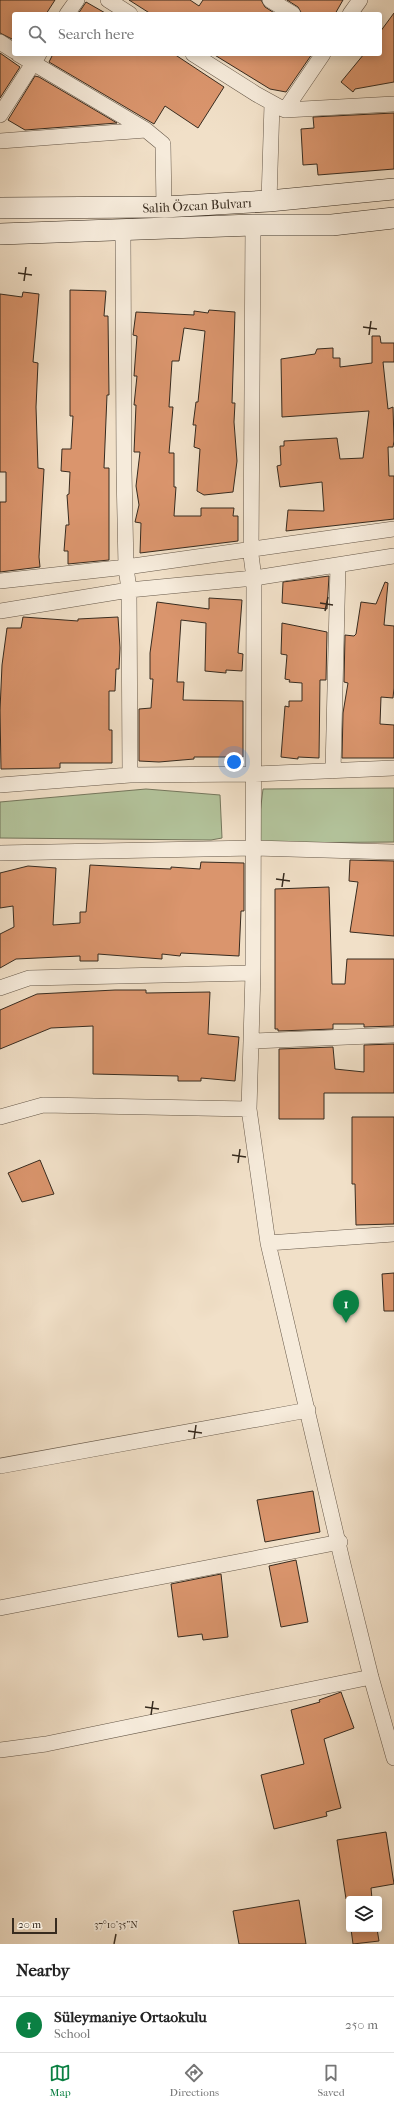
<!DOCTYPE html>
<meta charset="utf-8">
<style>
body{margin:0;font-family:"IM FELL French Canon",serif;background:#f6f6f6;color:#222}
.controls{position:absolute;right:12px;bottom:12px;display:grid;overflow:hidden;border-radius:4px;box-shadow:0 2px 10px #0003}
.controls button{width:36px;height:36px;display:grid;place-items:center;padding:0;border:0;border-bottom:1px solid #e0e0e0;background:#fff;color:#222;font:20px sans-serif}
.scale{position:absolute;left:12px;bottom:10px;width:45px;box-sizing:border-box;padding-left:4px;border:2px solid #372b1f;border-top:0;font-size:11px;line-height:14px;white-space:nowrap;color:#372b1f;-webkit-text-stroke:3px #f6ebdb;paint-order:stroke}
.you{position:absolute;left:234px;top:762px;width:14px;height:14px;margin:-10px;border:3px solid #fff;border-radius:50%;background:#1a73e8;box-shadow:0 0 0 6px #1a73e833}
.badge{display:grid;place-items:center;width:26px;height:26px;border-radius:50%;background:#0b8043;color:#fff;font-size:13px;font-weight:700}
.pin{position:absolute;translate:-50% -33px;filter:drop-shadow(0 1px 2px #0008)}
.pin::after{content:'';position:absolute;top:21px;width:14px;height:12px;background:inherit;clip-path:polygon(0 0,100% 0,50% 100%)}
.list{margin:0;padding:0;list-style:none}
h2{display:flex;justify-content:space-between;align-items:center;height:52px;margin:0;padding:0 16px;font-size:17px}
h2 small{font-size:13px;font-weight:400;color:#767676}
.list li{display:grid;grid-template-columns:26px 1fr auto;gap:12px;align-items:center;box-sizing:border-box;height:56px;padding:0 16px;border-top:1px solid #e0e0e0}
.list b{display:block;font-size:15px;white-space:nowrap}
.list p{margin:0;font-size:13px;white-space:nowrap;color:#767676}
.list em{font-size:13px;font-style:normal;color:#767676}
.icon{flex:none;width:22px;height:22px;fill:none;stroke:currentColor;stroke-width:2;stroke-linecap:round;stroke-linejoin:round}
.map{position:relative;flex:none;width:394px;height:1944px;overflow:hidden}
.search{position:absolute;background:#fff;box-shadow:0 2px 10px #0003;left:12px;right:12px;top:12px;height:44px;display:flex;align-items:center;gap:10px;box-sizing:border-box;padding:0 14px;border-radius:4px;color:#767676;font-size:15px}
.sheet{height:108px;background:#fff}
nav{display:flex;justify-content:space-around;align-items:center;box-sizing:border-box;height:56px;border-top:1px solid #e0e0e0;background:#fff;font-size:11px;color:#767676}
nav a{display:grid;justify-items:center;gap:2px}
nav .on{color:#0b8043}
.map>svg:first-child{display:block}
</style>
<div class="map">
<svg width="394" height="1944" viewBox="0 0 394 1944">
<rect width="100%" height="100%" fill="#f1e0c8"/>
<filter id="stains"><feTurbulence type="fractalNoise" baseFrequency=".005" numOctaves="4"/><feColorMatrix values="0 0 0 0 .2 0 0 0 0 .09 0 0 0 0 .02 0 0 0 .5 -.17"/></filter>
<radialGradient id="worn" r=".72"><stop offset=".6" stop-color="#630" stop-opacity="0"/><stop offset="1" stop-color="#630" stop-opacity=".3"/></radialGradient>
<path fill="#b3c39b" stroke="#75775d" d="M394 788V842L266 843 259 841 258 830 263 789Z
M146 789 220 795 222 838 211 840 0 838V802Z"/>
<path fill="#da956d" stroke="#372b1f" d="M0 0H55L46 14H14V40L0 33Z
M129 0H190L199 6 203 0H261L265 7 276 14H151Z
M287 0H343L335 14H302L298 7Z
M86 2 107 14H78Z
M394 13V82L355 89 353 92 341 82 364 54H380V32Z
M0 53 20 67 0 98Z
M53 54H174L224 87 198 128 165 106 154 124 49 62Z
M213 54H312L286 92 270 89Z
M35 76 39 77 117 123 25 130 8 120Z
M394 113V169L318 175 317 164 303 165 301 129 314 128 313 117Z
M70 290 106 291 104 316H108L109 395H107L104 468H109V560L68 564V551H64L66 525H69L67 495 69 494 70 472 61 471 62 449H71L73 416H70Z
M23 292 39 294 33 362 38 363 36 407 38 468 44 469 39 557 40 567 0 572V502H6V472H0V294L22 297Z
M209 310 235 312 232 403H235L234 422 237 461 233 492 204 495 197 491 200 449 194 447 196 425H193L196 402H198L205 331 184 328 179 361H172L169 407H173L169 453H174V487H176L174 516H201V508H234L233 516H238V541L140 553 141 523 135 522 139 505 136 486 140 452H134L136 405H134L137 376H134L137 336 133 335 136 312 194 315V311L208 313Z
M372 336H380L381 343H394V362H383L388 409 393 407 394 441 393 447H388L389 476H394V519L286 531 288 510 324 511 322 482 280 487 277 466 281 465 280 446H284V441L337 438 340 459 363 458 369 411 282 417 281 359 315 354 317 349 333 348V358H340V367L372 363Z
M329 576 327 609 282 603 283 582Z
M385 582 388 583 384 625 394 626V688L393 698 381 697 380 724 394 725V758H342L343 713 348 683 344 682 345 635 354 636 356 634 361 602 376 604Z
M209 598 242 600 238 653 243 654 242 671 226 670V673L205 671 206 623 181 620 177 682H184L183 700 243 701V757H194V759L159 762 139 761V709L151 708 153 679H150V653L157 602 209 609Z
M23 617 78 621V619L118 617 120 648 119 669H116L115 691H109V730H112V763H60V768L1 769 0 710 2 665 7 628H21Z
M282 623 327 632 326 680H320L319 758 298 757V759L281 757 285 706 289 707V701H302V683L289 682 290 680 285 679 287 655 281 654Z
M350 860 394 861V936L350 932 358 882 349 881Z
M201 862 244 863V911H241L239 956 181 953 180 956 162 954V959L98 954V961H80V956L16 959 0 968V934L14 927 13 906 0 908V873L28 866 56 868 53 925 80 923V912H86L90 865 146 868 171 869V867L200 869Z
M329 887 332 984H345L347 959H394V1026L364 1027V1024H333V1029L278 1031V1029H275V889Z
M115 990H146V993L210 992 208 1034 239 1037 235 1081 201 1078V1081H178V1076L93 1074V1026L51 1028 0 1049V1010L37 994Z
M394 1044V1093H324V1119H279V1049L333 1047 335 1069 364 1072V1045Z
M352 1117H394V1224L356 1225 355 1184H352Z
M40 1160 54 1194 22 1202 8 1173Z
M394 1273V1311H384L382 1274Z
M313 1491 320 1532 265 1542 257 1500Z
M296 1560 308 1622 281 1627 269 1566Z
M221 1574 228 1637 203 1640 202 1634 178 1637 171 1584Z
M341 1692 354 1728 324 1739 341 1808 326 1812 327 1816 274 1829 261 1775 304 1764 291 1710 320 1702 319 1700Z
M386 1832 394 1884 371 1888 372 1899H346L337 1840Z
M299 1900 306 1944H239L233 1911Z
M351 1929H377L379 1941 353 1944Z"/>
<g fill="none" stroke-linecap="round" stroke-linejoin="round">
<defs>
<path id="minor" d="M108 0 130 14
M270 0 293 14
M67 14 77 0
M350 14 360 0
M0 42 14 51
M18 54 146 130
M193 54 256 94 285 110 394 104
M0 115 39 54
M0 141 146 130 163 144 164 207
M269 201 272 104 285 110 323 54
M253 225 251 555 254 578 253 973 249 1109 268 1243 343 1564 371 1677 394 1758
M123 231 124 470 126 567 129 590 130 775
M0 581 126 567 394 529
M0 611 129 590 254 578 394 556
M333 771 338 565
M0 785 130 775 255 774 394 768
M0 853 254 848 394 852
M0 988 29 978 253 973
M252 1041 394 1035
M0 1117 43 1105 249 1109
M268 1243 394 1234
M0 1466 308 1410
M0 1608 340 1542
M0 1750 46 1744 371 1677"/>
<path id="secondary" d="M0 208 164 207 269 201 394 189
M0 234 253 225H332L394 218"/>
</defs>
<use href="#minor" stroke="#665849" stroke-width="16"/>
<use href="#secondary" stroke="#372b1f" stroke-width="22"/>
<use href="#minor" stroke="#f6ebdb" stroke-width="15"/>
<use href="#secondary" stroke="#f6ebdb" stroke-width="21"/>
</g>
<path fill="none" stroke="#372b1f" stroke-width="1.5" d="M18 273 32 275M24 281 26 267M363 327 377 329M369 335 371 321M320 603 333 605M325 611 328 597M276 879 290 881M282 887 284 873M232 1155 246 1157M238 1163 240 1149M188 1431 202 1433M194 1439 196 1425M145 1707 159 1709M151 1715 153 1701M114 1944 116 1934"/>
<g text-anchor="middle" stroke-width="3.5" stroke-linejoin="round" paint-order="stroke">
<g font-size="13" fill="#372b1f" stroke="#f6ebdb">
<text transform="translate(197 205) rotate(-3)" y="5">Salih Özcan Bulvarı</text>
</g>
</g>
<g font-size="10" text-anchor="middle" fill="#372b1f" stroke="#f6ebdb" stroke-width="3.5" stroke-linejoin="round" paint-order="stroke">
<text x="116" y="1928">37°10'35"N</text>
</g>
<rect width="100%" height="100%" filter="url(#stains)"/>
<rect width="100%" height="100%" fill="url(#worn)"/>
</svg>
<div class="controls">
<button><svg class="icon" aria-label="layers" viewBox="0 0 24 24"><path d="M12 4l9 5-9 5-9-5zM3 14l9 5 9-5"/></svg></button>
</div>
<div class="scale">20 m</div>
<div class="you"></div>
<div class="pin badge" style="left:346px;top:1323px">1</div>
<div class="search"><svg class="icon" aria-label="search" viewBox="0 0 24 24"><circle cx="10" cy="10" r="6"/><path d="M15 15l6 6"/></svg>Search here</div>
</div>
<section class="sheet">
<h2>Nearby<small></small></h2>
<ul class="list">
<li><span class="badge">1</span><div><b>Süleymaniye Ortaokulu</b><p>School</p></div><em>250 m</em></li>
</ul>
</section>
<nav>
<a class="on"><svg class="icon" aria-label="map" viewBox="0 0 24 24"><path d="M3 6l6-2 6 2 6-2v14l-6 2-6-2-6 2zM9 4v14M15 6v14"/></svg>Map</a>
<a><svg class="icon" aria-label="directions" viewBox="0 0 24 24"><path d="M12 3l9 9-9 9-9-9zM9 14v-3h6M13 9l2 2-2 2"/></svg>Directions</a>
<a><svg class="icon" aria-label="saved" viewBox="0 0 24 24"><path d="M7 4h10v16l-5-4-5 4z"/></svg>Saved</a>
</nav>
